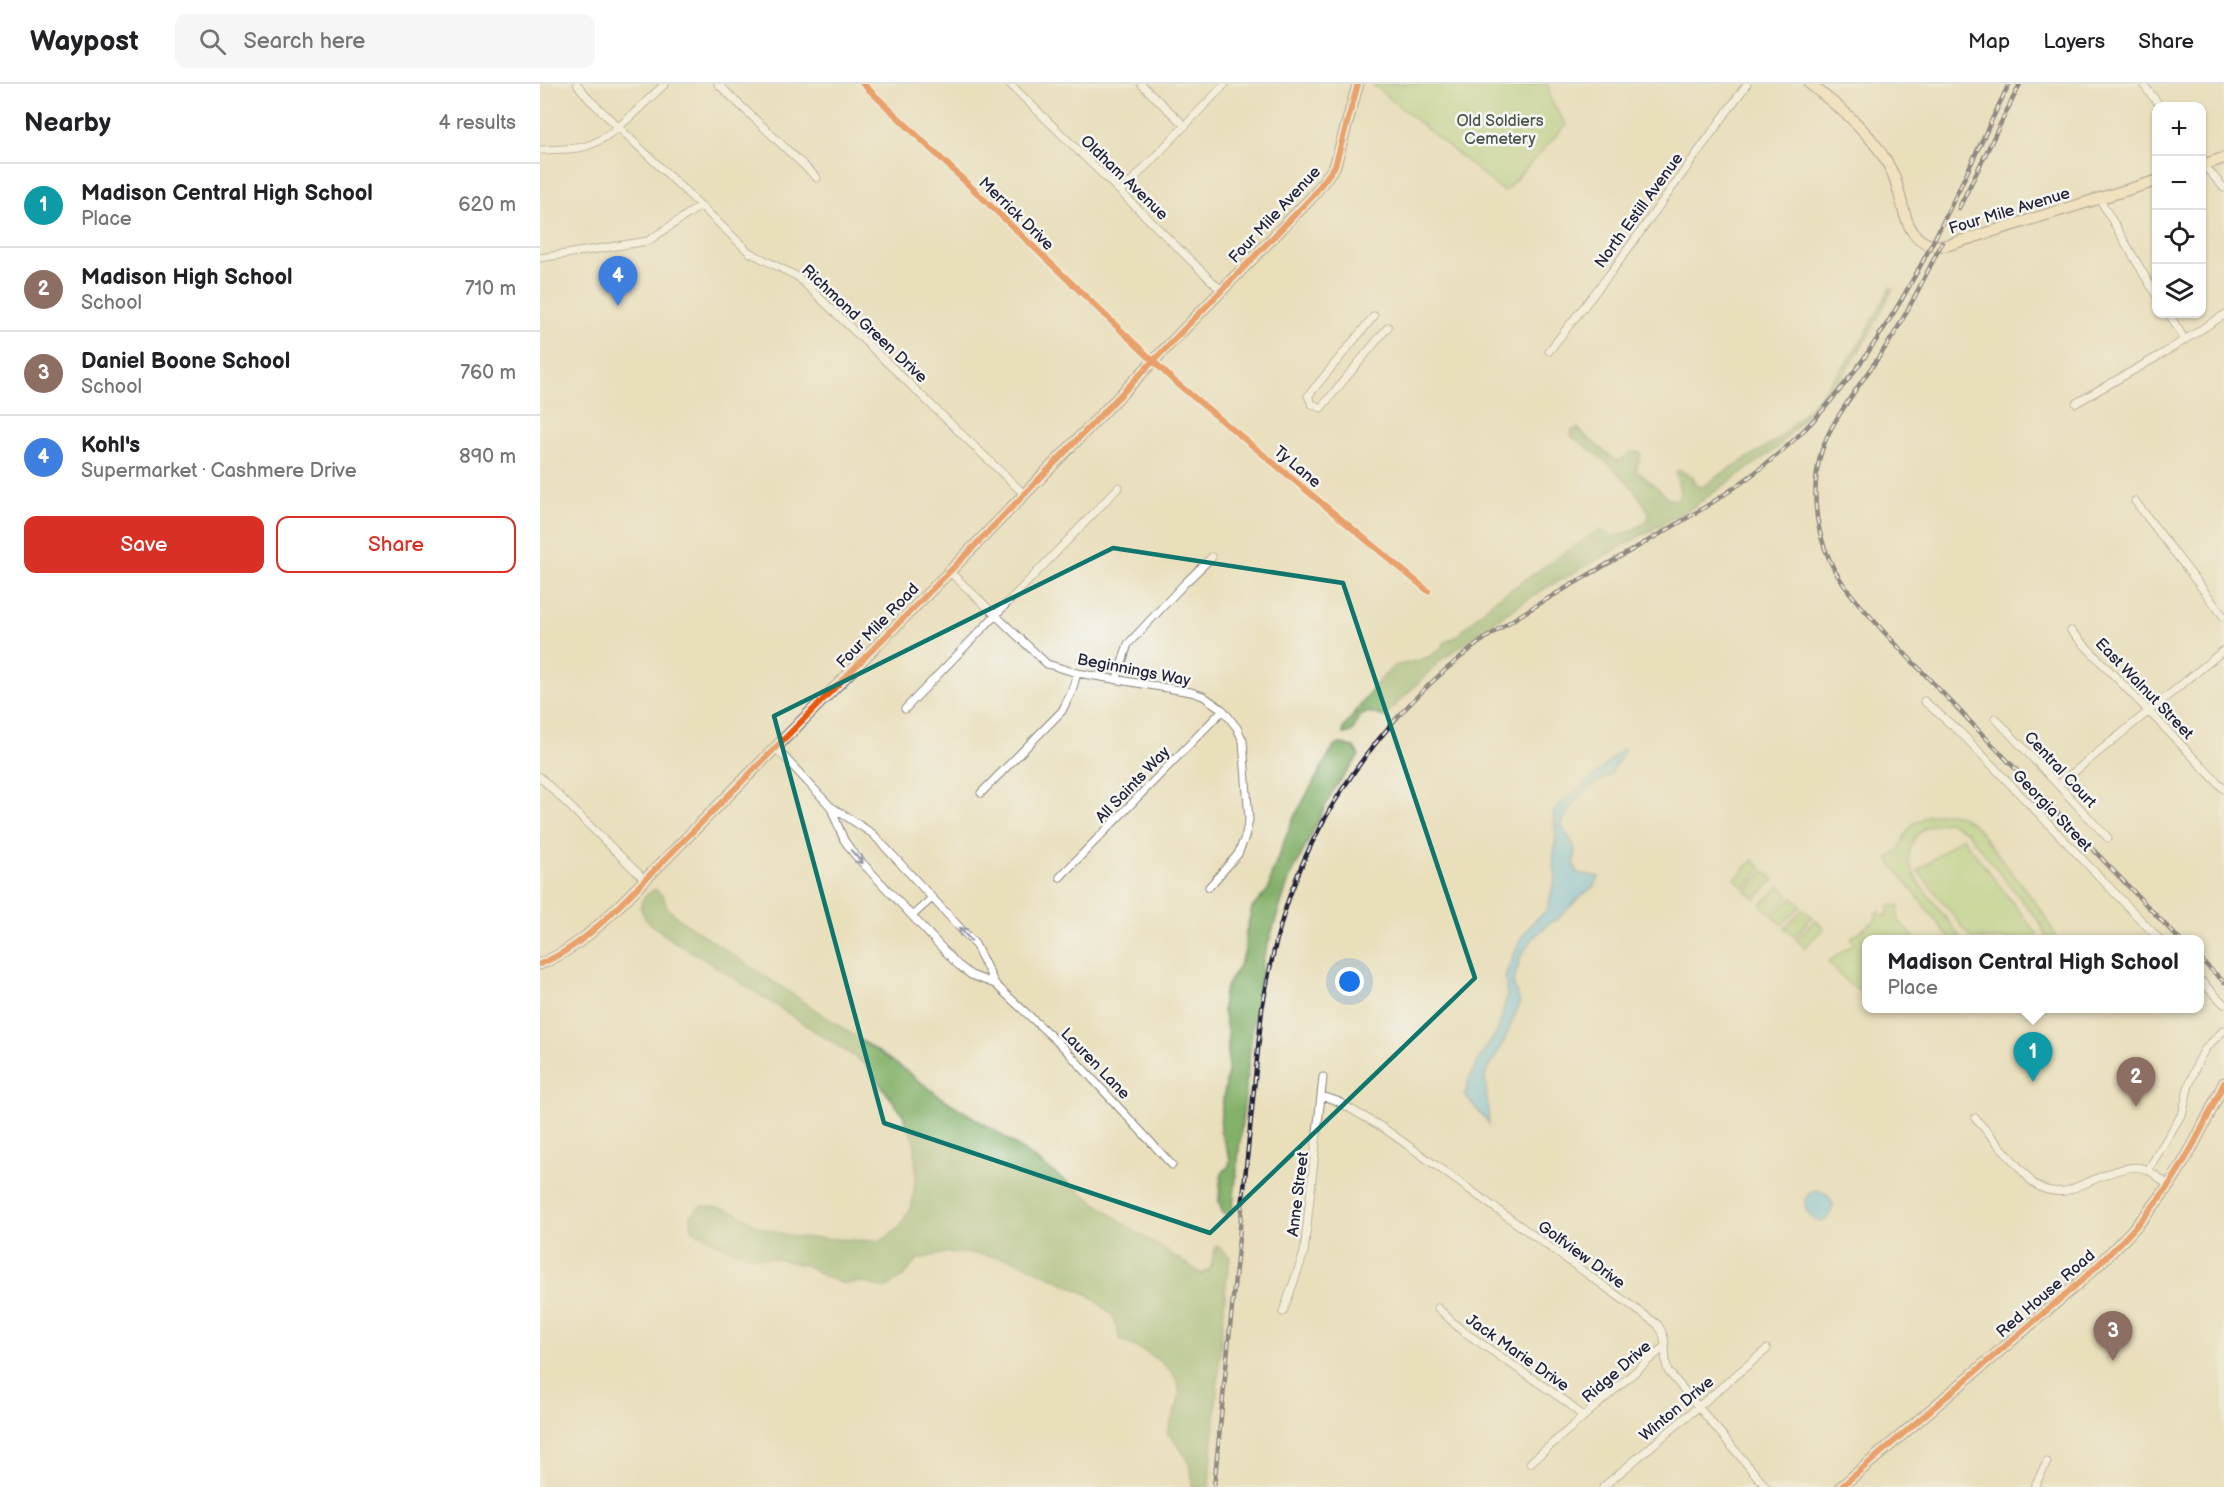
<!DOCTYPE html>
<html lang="en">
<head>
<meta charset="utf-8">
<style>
  :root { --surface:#fff; --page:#f6f6f6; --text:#202124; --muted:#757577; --line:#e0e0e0; --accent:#d93025 }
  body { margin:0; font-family:"Balsamiq Sans",sans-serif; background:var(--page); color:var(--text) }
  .controls { position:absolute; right:18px; top:18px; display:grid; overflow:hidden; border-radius:12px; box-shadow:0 2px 4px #0004 }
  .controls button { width:54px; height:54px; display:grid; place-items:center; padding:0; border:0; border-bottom:2px solid var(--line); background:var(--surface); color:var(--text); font:30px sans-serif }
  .you { position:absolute; left:810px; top:898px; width:21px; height:21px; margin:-15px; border:4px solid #fff; border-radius:50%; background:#1a73e8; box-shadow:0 0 0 9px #1a73e833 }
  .badge { display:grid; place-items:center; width:39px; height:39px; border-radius:50%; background:var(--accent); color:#fff; font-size:20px; font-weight:700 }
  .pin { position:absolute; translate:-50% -50px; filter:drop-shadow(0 2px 3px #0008) }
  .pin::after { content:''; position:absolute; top:32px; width:21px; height:18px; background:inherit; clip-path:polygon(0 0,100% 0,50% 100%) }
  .popup { position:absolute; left:1322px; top:851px; width:342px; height:78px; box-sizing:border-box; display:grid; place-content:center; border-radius:12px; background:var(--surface); filter:drop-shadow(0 2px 4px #0005); font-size:20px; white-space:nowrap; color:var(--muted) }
  .popup b { font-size:22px; color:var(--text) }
  .popup::after { content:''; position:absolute; left:50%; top:100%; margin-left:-12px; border:12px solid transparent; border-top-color:var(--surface) }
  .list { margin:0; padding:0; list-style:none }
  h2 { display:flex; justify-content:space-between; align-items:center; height:78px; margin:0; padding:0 24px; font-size:26px }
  h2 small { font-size:20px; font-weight:400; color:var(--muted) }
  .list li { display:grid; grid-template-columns:39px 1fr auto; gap:18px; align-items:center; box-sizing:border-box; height:84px; padding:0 24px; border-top:2px solid var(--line) }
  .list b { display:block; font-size:22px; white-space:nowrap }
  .list p { margin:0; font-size:20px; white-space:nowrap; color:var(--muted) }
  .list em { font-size:20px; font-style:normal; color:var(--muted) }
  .actions { display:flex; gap:12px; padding:18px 24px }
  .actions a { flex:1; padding:14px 0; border:2px solid var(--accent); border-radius:12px; text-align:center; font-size:21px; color:var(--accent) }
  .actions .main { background:var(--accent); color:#fff }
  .icon { flex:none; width:33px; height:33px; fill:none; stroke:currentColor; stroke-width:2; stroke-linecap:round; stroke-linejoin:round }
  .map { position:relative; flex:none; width:1684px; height:1403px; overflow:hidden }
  header { display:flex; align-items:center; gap:36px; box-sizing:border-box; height:84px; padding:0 30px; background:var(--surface); border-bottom:2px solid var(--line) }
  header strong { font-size:28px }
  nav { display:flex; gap:33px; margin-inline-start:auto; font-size:21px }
  .search { width:420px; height:54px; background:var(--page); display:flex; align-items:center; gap:15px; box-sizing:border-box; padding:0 21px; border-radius:12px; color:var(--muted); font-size:22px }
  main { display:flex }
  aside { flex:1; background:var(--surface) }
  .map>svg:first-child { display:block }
</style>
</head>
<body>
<header>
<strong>Waypost</strong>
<div class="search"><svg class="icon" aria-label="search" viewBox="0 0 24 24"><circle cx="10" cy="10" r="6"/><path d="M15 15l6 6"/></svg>Search here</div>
<nav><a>Map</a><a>Layers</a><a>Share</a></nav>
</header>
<main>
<aside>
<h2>Nearby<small>4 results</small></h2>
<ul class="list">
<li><span class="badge" style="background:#0f9aa8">1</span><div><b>Madison Central High School</b><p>Place</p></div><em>620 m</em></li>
<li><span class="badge" style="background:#8d6e63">2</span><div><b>Madison High School</b><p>School</p></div><em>710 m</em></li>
<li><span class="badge" style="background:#8d6e63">3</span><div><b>Daniel Boone School</b><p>School</p></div><em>760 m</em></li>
<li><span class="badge" style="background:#3f7fe0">4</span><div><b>Kohl's</b><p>Supermarket · Cashmere Drive</p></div><em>890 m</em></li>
</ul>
<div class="actions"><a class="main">Save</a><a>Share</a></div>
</aside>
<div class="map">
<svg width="1684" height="1403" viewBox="0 0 1684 1403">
  <rect width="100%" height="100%" fill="#f6f6f2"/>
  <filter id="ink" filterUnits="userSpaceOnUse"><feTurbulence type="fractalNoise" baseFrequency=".0167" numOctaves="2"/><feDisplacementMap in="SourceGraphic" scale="12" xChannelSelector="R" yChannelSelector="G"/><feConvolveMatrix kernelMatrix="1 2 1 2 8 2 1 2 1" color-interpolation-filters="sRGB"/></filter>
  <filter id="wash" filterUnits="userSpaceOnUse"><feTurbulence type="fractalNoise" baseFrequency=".008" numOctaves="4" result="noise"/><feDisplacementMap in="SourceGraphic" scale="24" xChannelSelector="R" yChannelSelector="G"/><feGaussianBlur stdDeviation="1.35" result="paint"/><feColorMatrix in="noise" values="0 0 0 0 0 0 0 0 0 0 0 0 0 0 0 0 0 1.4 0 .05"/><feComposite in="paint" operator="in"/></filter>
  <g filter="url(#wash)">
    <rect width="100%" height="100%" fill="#e9dfbb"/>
    <!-- green -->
    <path fill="#a5ce79" stroke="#64785a" stroke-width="1.5" d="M832 0H1008L1011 16 1026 41 964 108Z
      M1406 729 1416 730 1434 740 1505 831 1517 855H1507L1500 839 1426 747 1408 738 1395 740 1385 744 1375 753 1369 769V779L1378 798 1422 855H1410L1348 775 1360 765 1365 751 1372 741 1388 731Z
      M1422 753 1497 850 1489 855H1432L1378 787Z
      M1213 776 1222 785 1204 804 1195 795Z
      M1225 787 1234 796 1215 815 1206 806Z
      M1240 802 1249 811 1231 830 1221 821Z
      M1252 813 1261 822 1242 841 1233 832Z
      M1349 821 1359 822 1358 836 1374 853V855L1326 856V908L1310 901 1288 878 1314 859 1311 854 1336 835V828H1341L1343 833 1348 830Z
      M1263 825 1272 833 1254 853 1245 844Z
      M1275 836 1284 844 1265 864 1256 855Z"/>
    <!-- forest -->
    <path fill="#84b169" stroke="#536a52" stroke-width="1.5" d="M1350 204 1353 205 1329 251 1305 289 1236 365 1153 423 1002 506 951 540 899 578 844 633 828 628 820 632 812 648 803 650V645L837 599 854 582 880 576 890 572 900 565 905 558 917 552 952 518 1058 446C1062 447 1068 450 1072 451 1084 453 1105 441 1110 431 1094 397 1061 373 1031 352L1032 346 1038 344C1049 358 1064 365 1076 377L1082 376 1090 368H1098L1101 370 1096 386 1121 407 1127 414 1136 416 1140 411 1136 387 1140 386 1153 393 1158 403 1164 402 1176 393 1237 356 1267 326 1305 281 1323 254Z
      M801 660 814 663 819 672 794 705 748 798 723 875 711 956 692 1130H683L679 1118 680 1099 682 1089 689 1082 690 1074 680 1047 681 1028 688 987V950L683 927V912L689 897 698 884 705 867 706 848 712 824 729 805 731 792 752 737 794 662Z
      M115 805 123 812 127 823 138 834 361 983 402 1014 459 1049 596 1148 662 1190 670 1185 676 1161 690 1173 686 1200 669 1403H652C654 1380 642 1365 627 1349 631 1337 637 1325 639 1313 644 1282 601 1267 580 1255L573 1232 549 1211 473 1175 429 1169H406L378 1175 363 1193 344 1205 322 1198 305 1200 285 1193 268 1182 241 1176 211 1172 179 1160 152 1145 151 1131 161 1122 178 1123 197 1129 219 1143 255 1153 341 1157 359 1144 372 1120 376 1091 375 1061 362 1029 324 979 163 874 131 856 106 836 100 823 104 813Z"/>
    <!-- water -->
    <path fill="#6ec4eb" stroke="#487393" stroke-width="1.5" d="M1082 665 1085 666 1071 690 1049 704 1033 719 1021 741C1030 758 1038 759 1034 781L1038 789 1059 793 1055 801 1038 815 1018 835 1010 839 994 853 981 871 973 900 980 919 963 959 945 991 949 1040 925 1011 929 995 939 975 958 946 967 912 965 892 981 854 993 838 1007 826 1016 791 1013 781 1016 750 1013 729 1020 720 1052 694Z
      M1276 1106 1287 1110 1293 1120C1292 1127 1289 1135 1282 1138 1265 1135 1257 1112 1276 1106Z"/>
  </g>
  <g filter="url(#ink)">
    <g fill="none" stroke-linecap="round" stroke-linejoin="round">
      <!-- street casing -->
      <g stroke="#86807b" stroke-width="9">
        <path id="street" d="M37 0 49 15 209 168 258 193 484 410
          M178 0 277 94
          M323 0 633 296 888 507
          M470 0 681 206
          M601 0 645 42
          M1603 0 1620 22
          M0 66C14 65 29 66 43 63 72 56 102 20 125 0
          M1663 80 1684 104
          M582 107 685 0
          M1559 114 1616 211
          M0 174 108 157 160 122
          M1629 230 1645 256
          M834 232 768 312 772 320 781 324 848 243
          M1009 267 1072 187 1207 0
          M1536 319 1624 269 1684 231
          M1595 417 1684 533
          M409 487 507 580 537 589 651 608 663 612 683 626 697 644 703 657 709 736 705 753 698 770 669 803
          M1531 547 1684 705
          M577 594 588 560 644 500 672 473
          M1384 617 1421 649 1620 856
          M365 625 579 403
          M1455 634 1568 754
          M236 664 290 722 333 750 435 860 455 900 524 964 632 1081
          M0 693 105 796
          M1518 701 1684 566
          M441 709 522 627 532 607 537 589
          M290 722 304 756 314 770 417 880 431 891 455 900
          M520 793 683 626
          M373 831 392 814
          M1660 896 1684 920
          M782 1012 797 1017 845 1045 1117 1240C1130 1256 1122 1269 1128 1287L1226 1403
          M1435 1034 1493 1099C1503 1106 1512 1109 1525 1107 1545 1102 1586 1076 1605 1085 1614 1088 1621 1096 1628 1101
          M1608 1086 1643 1028 1648 1004 1657 980 1665 965 1684 946
          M898 1224 920 1245 1028 1319 1043 1333
          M743 1228 764 1169 783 993
          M990 1379 1125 1262
          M1063 1403 1227 1265
          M1494 1403 1507 1378"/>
      </g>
      <!-- secondary casing -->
      <g stroke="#86807b" stroke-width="13">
        <path id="secondary" d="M1270 0C1303 26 1336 52 1353 90 1362 110 1362 139 1378 154 1387 162 1398 163 1408 161L1616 97
          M1662 81 1684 74
          M0 880C35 866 60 841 86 815L415 482 772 113 795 82 818 0
          M1301 1403 1541 1197C1573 1167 1604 1137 1629 1101 1651 1069 1667 1034 1684 999"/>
      </g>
      <!-- street -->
      <use href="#street" stroke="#fff" stroke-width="7"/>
      <!-- secondary -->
      <use href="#secondary" stroke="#fbe6c3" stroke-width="10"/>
      <!-- rail casing -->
      <g stroke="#22223b" stroke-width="4.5">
        <path id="rail" d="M1419 124 1480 0
          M1402 159C1386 190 1371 222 1353 252 1333 283 1310 311 1292 343 1269 384 1271 438 1291 479 1303 505 1326 527 1344 548L1640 856
          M1660 875 1684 898
          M674 1403 722 925C729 886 737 848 750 811 785 713 853 624 936 561 974 533 1016 510 1057 486 1126 446 1199 409 1257 353 1357 256 1409 123 1469 0"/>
      </g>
      <!-- rail -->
      <use href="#rail" stroke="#f6f6f2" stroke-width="2" stroke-dasharray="7" stroke-linecap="butt"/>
      <!-- cycleway casing -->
      <g stroke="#f6f6f2" stroke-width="10">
        <path id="cycleway" d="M323 0 633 296 888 507
          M0 880C35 866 60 841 86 815L415 482 772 113 795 82 818 0
          M1301 1403 1541 1197C1573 1167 1604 1137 1629 1101 1651 1069 1667 1034 1684 999"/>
      </g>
      <!-- cycleway -->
      <use href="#cycleway" stroke="#e8590c" stroke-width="6"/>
    </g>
    <!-- one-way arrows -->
    <defs><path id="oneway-shaft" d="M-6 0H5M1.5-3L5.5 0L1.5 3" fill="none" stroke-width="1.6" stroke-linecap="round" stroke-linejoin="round" transform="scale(1.5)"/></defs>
    <g stroke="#9c9ca7">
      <use href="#oneway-shaft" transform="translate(317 773) rotate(48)"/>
      <use href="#oneway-shaft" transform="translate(425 850) rotate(-133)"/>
    </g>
  </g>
  <!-- marked area -->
  <path d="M0 0H1684V1403H0ZM573 464 803 499 935 894 670 1149 344 1039 234 632Z" fill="#e9dfbb" fill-opacity=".55" fill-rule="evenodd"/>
  <path fill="none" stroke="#0f766e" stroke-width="4.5" stroke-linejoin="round" d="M573 464 803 499 935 894 670 1149 344 1039 234 632Z"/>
  <g text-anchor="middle" stroke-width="5" stroke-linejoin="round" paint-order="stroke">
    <!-- park labels -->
    <g font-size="16" fill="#49564e" stroke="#f6f6f2">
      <text x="960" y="42">Old Soldiers<tspan x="960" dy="18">Cemetery</tspan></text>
    </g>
    <!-- street labels -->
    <g font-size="16" fill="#22223b" stroke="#f6f6f2">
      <text transform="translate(585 93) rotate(44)" y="6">Oldham Avenue</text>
      <text transform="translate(1098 126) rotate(-54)" y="6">North Estill Avenue</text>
      <text transform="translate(1469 126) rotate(-17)" y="6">Four Mile Avenue</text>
      <text transform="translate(477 129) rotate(44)" y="6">Merrick Drive</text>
      <text transform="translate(734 130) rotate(-47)" y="6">Four Mile Avenue</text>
      <text transform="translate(325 239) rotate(43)" y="6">Richmond Green Drive</text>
      <text transform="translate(758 382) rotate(40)" y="6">Ty Lane</text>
      <text transform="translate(337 541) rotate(-46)" y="6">Four Mile Road</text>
      <text transform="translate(594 585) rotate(11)" y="6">Beginnings Way</text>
      <text transform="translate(1605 604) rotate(46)" y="6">East Walnut Street</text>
      <text transform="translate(1521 685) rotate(47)" y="6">Central Court</text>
      <text transform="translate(592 700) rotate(-46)" y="6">All Saints Way</text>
      <text transform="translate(1513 726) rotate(46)" y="6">Georgia Street</text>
      <text transform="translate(556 979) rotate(46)" y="6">Lauren Lane</text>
      <text transform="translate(757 1110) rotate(-83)" y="6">Anne Street</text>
      <text transform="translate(1042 1170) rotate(36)" y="6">Golfview Drive</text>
      <text transform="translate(1505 1209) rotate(-41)" y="6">Red House Road</text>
      <text transform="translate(978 1268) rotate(35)" y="6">Jack Marie Drive</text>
      <text transform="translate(1076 1287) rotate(-41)" y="6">Ridge Drive</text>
      <text transform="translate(1136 1324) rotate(-40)" y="6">Winton Drive</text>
    </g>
  </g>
</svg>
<div class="controls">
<button>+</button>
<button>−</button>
<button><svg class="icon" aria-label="locate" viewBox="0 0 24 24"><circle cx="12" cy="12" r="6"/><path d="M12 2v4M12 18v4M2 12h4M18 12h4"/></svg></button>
<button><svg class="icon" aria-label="layers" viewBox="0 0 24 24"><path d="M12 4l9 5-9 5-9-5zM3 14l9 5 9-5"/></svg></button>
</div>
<div class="you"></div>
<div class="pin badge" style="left:1493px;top:998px;background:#0f9aa8">1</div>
<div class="popup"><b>Madison Central High School</b>Place</div>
<div class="pin badge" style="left:1596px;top:1023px;background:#8d6e63">2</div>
<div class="pin badge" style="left:1573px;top:1277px;background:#8d6e63">3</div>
<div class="pin badge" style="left:78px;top:222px;background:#3f7fe0">4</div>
</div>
</main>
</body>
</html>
